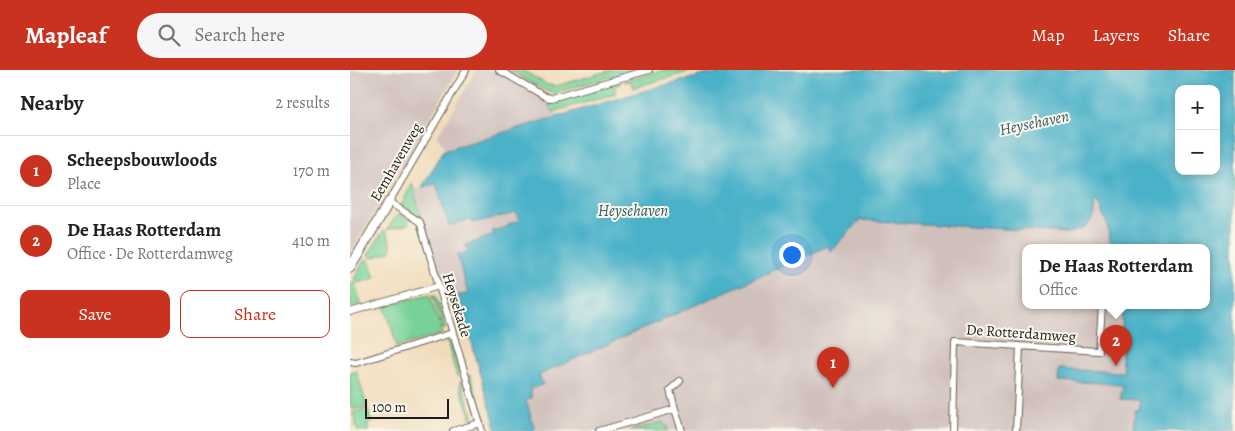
<!DOCTYPE html>
<html lang="en">
<head>
<meta charset="utf-8">
<style>
  :root { --surface:#fff; --page:#f6f6f6; --text:#222; --muted:#767676; --line:#e0e0e0; --accent:#c8321e }
  body { margin:0; font-family:Alegreya,serif; background:var(--page); color:var(--text) }
  .controls { position:absolute; right:15px; top:15px; display:grid; overflow:hidden; border-radius:10px; box-shadow:0 2px 8px #0003 }
  .controls button { width:45px; height:45px; display:grid; place-items:center; padding:0; border:0; border-bottom:1px solid var(--line); background:var(--surface); color:var(--text); font:25px sans-serif }
  .scale { position:absolute; left:15px; bottom:12px; width:84px; box-sizing:border-box; padding-left:5px; border:2px solid #1c1c1c; border-top:0; font-size:14px; line-height:18px; white-space:nowrap; color:#1c1c1c; -webkit-text-stroke:4px #fbf7ec; paint-order:stroke }
  .you { position:absolute; left:441px; top:184px; width:18px; height:18px; margin:-12px; border:4px solid #fff; border-radius:50%; background:#1a73e8; box-shadow:0 0 0 8px #1a73e833 }
  .badge { display:grid; place-items:center; width:32px; height:32px; border-radius:50%; background:var(--accent); color:#fff; font-size:16px; font-weight:700 }
  .pin { position:absolute; translate:-50% -41px; filter:drop-shadow(0 1px 2px #0008) }
  .pin::after { content:''; position:absolute; top:26px; width:18px; height:15px; background:inherit; clip-path:polygon(0 0,100% 0,50% 100%) }
  .popup { position:absolute; left:672px; top:174px; width:188px; height:65px; box-sizing:border-box; display:grid; place-content:center; border-radius:10px; background:var(--surface); filter:drop-shadow(0 1px 4px #0005); font-size:16px; white-space:nowrap; color:var(--muted) }
  .popup b { font-size:19px; color:var(--text) }
  .popup::after { content:''; position:absolute; left:50%; top:100%; margin-left:-10px; border:10px solid transparent; border-top-color:var(--surface) }
  .list { margin:0; padding:0; list-style:none }
  h2 { display:flex; justify-content:space-between; align-items:center; height:65px; margin:0; padding:0 20px; font-size:21px }
  h2 small { font-size:16px; font-weight:400; color:var(--muted) }
  .list li { display:grid; grid-template-columns:32px 1fr auto; gap:15px; align-items:center; box-sizing:border-box; height:70px; padding:0 20px; border-top:1px solid var(--line) }
  .list b { display:block; font-size:19px; white-space:nowrap }
  .list p { margin:0; font-size:16px; white-space:nowrap; color:var(--muted) }
  .list em { font-size:16px; font-style:normal; color:var(--muted) }
  .actions { display:flex; gap:10px; padding:15px 20px }
  .actions a { flex:1; padding:11px 0; border:1px solid var(--accent); border-radius:10px; text-align:center; font-size:18px; color:var(--accent) }
  .actions .main { background:var(--accent); color:#fff }
  .icon { flex:none; width:28px; height:28px; fill:none; stroke:currentColor; stroke-width:2; stroke-linecap:round; stroke-linejoin:round }
  .map { position:relative; flex:none; width:885px; height:361px; overflow:hidden }
  header { display:flex; align-items:center; gap:30px; box-sizing:border-box; height:70px; padding:0 25px; background:var(--accent); color:#fff }
  header strong { font-size:24px }
  nav { display:flex; gap:28px; margin-inline-start:auto; font-size:18px }
  .search { width:350px; height:45px; background:var(--page); display:flex; align-items:center; gap:12px; box-sizing:border-box; padding:0 18px; border-radius:28px; color:var(--muted); font-size:19px }
  main { display:flex }
  aside { flex:1; background:var(--surface) }
  .map>svg:first-child { display:block }
</style>
</head>
<body>
<header>
<strong>Mapleaf</strong>
<div class="search"><svg class="icon" aria-label="search" viewBox="0 0 24 24"><circle cx="10" cy="10" r="6"/><path d="M15 15l6 6"/></svg>Search here</div>
<nav><a>Map</a><a>Layers</a><a>Share</a></nav>
</header>
<main>
<aside>
<h2>Nearby<small>2 results</small></h2>
<ul class="list">
<li><span class="badge">1</span><div><b>Scheepsbouwloods</b><p>Place</p></div><em>170 m</em></li>
<li><span class="badge">2</span><div><b>De Haas Rotterdam</b><p>Office · De Rotterdamweg</p></div><em>410 m</em></li>
</ul>
<div class="actions"><a class="main">Save</a><a>Share</a></div>
</aside>
<div class="map">
<svg width="885" height="361" viewBox="0 0 885 361">
  <rect width="100%" height="100%" fill="#fbf7ec"/>
  <filter id="ink" filterUnits="userSpaceOnUse"><feTurbulence type="fractalNoise" baseFrequency=".02" numOctaves="2"/><feDisplacementMap in="SourceGraphic" scale="10" xChannelSelector="R" yChannelSelector="G"/><feConvolveMatrix kernelMatrix="1 2 1 2 8 2 1 2 1" color-interpolation-filters="sRGB"/></filter>
  <filter id="wash" filterUnits="userSpaceOnUse"><feTurbulence type="fractalNoise" baseFrequency=".0096" numOctaves="4" result="noise"/><feDisplacementMap in="SourceGraphic" scale="20" xChannelSelector="R" yChannelSelector="G"/><feGaussianBlur stdDeviation="1.12" result="paint"/><feColorMatrix in="noise" values="0 0 0 0 0 0 0 0 0 0 0 0 0 0 0 0 0 1.4 0 .05"/><feComposite in="paint" operator="in"/></filter>
  <g filter="url(#wash)">
    <rect width="100%" height="100%" fill="#f0dbb9"/>
    <!-- industrial -->
    <path fill="#d0c0bc" d="M0 0H108L0 184Z
      M127 0H143L205 37 208 50 101 84 87 67Z
      M89 111 167 131 176 168 120 224 99 231 83 187 63 120Z
      M743 131H747L755 146 760 165 761 177H676V235H775H773L771 278 772 279V295L775 300 773 302 709 299 708 311 772 314 774 316 772 321 790 330 789 340H785L783 361H318L313 352 281 361H185L176 330 181 315 183 316 189 305 479 175 482 182 510 150 717 163 730 161 744 138Z"/>
    <!-- green -->
    <path fill="#77d198" stroke="#4a765a" d="M159 0H172L198 15 206 16 261 0H284L205 23 198 22Z
      M311 0H345L283 18 281 11 275 12 274 11Z
      M270 12V14L265 16V24L203 42 198 35 210 29Z
      M62 113 71 147 70 148 51 136Z
      M48 143 57 148 59 154 37 160Z
      M34 160 37 162 42 179 39 180 40 182 22 188 18 185Z
      M15 189 19 190 25 208 8 213 4 209Z
      M2 212 5 213 11 234 0 237V215Z
      M80 224 92 264 47 277 35 236Z
      M83 225H86L96 258 94 260H93Z
      M97 271 101 272 110 304 107 307Z
      M6 300 17 336 2 340 0 334V302Z
      M121 305 133 345 131 346 118 306Z
      M111 311 123 346 121 350 109 313Z
      M17 338 22 352 17 354 19 361H8L3 343Z
      M313 352 315 356H317L318 361H281Z"/>
    <!-- water -->
    <path fill="#49b1c8" stroke="#326672" fill-rule="evenodd" d="M381 0H587L596 3 610 0H885V361H783L785 340H789L790 330 770 329 773 316 772 314 708 311 709 299 773 302 774 300 772 295V279L771 278 773 235H856V177H761L757 153 747 131 744 132C746 153 736 160 717 163L510 150 481 182 478 176 189 305 193 314 185 318 181 316V329L176 330 185 361H147L108 225 118 224 107 185 118 181 116 175 144 165 142 161 158 157V155L169 151 166 143 123 153 121 149 99 156 86 114 72 117 94 80 307 17 358 4 363 5ZM829 19H866V101H829Z"/>
  </g>
  <g filter="url(#ink)">
    <g fill="none" stroke-linecap="round" stroke-linejoin="round">
      <!-- street casing -->
      <g stroke="#665f53" stroke-width="8">
        <path id="street" d="M116 0 39 132 70 152 132 361
          M149 0 196 27 201 28 299 0
          M0 242 89 216
          M0 292 6 293 102 263
          M325 339 320 320 330 311
          M103 361 130 353
          M249 361 325 339 332 361
          M603 361 605 272 749 281 752 235
          M666 361 670 277"/>
      </g>
      <!-- secondary casing -->
      <g stroke="#665f53" stroke-width="11">
        <path id="secondary" d="M0 198 39 132"/>
      </g>
      <!-- street -->
      <use href="#street" stroke="#fff" stroke-width="6"/>
      <!-- secondary -->
      <use href="#secondary" stroke="#fff" stroke-width="9"/>
    </g>
  </g>
  <g text-anchor="middle" stroke-width="4" stroke-linejoin="round" paint-order="stroke">
    <!-- street labels -->
    <g font-size="15" fill="#1c1c1c" stroke="#fbf7ec">
      <text transform="translate(46 92) rotate(-60)" y="5">Eemhavenweg</text>
      <text transform="translate(107 235) rotate(73)" y="5">Heysekade</text>
      <text transform="translate(671 263) rotate(4)" y="5">De Rotterdamweg</text>
    </g>
    <!-- water labels -->
    <g font-size="16" font-style="italic" fill="#305f69" stroke="#fbf7ec">
      <text transform="translate(684 52) rotate(-12)" y="6">Heysehaven</text>
      <text x="283" y="146">Heysehaven</text>
    </g>
  </g>
</svg>
<div class="controls">
<button>+</button>
<button>−</button>
</div>
<div class="scale">100 m</div>
<div class="you"></div>
<div class="pin badge" style="left:483px;top:318px">1</div>
<div class="pin badge" style="left:766px;top:296px">2</div>
<div class="popup"><b>De Haas Rotterdam</b>Office</div>
</div>
</main>
</body>
</html>
